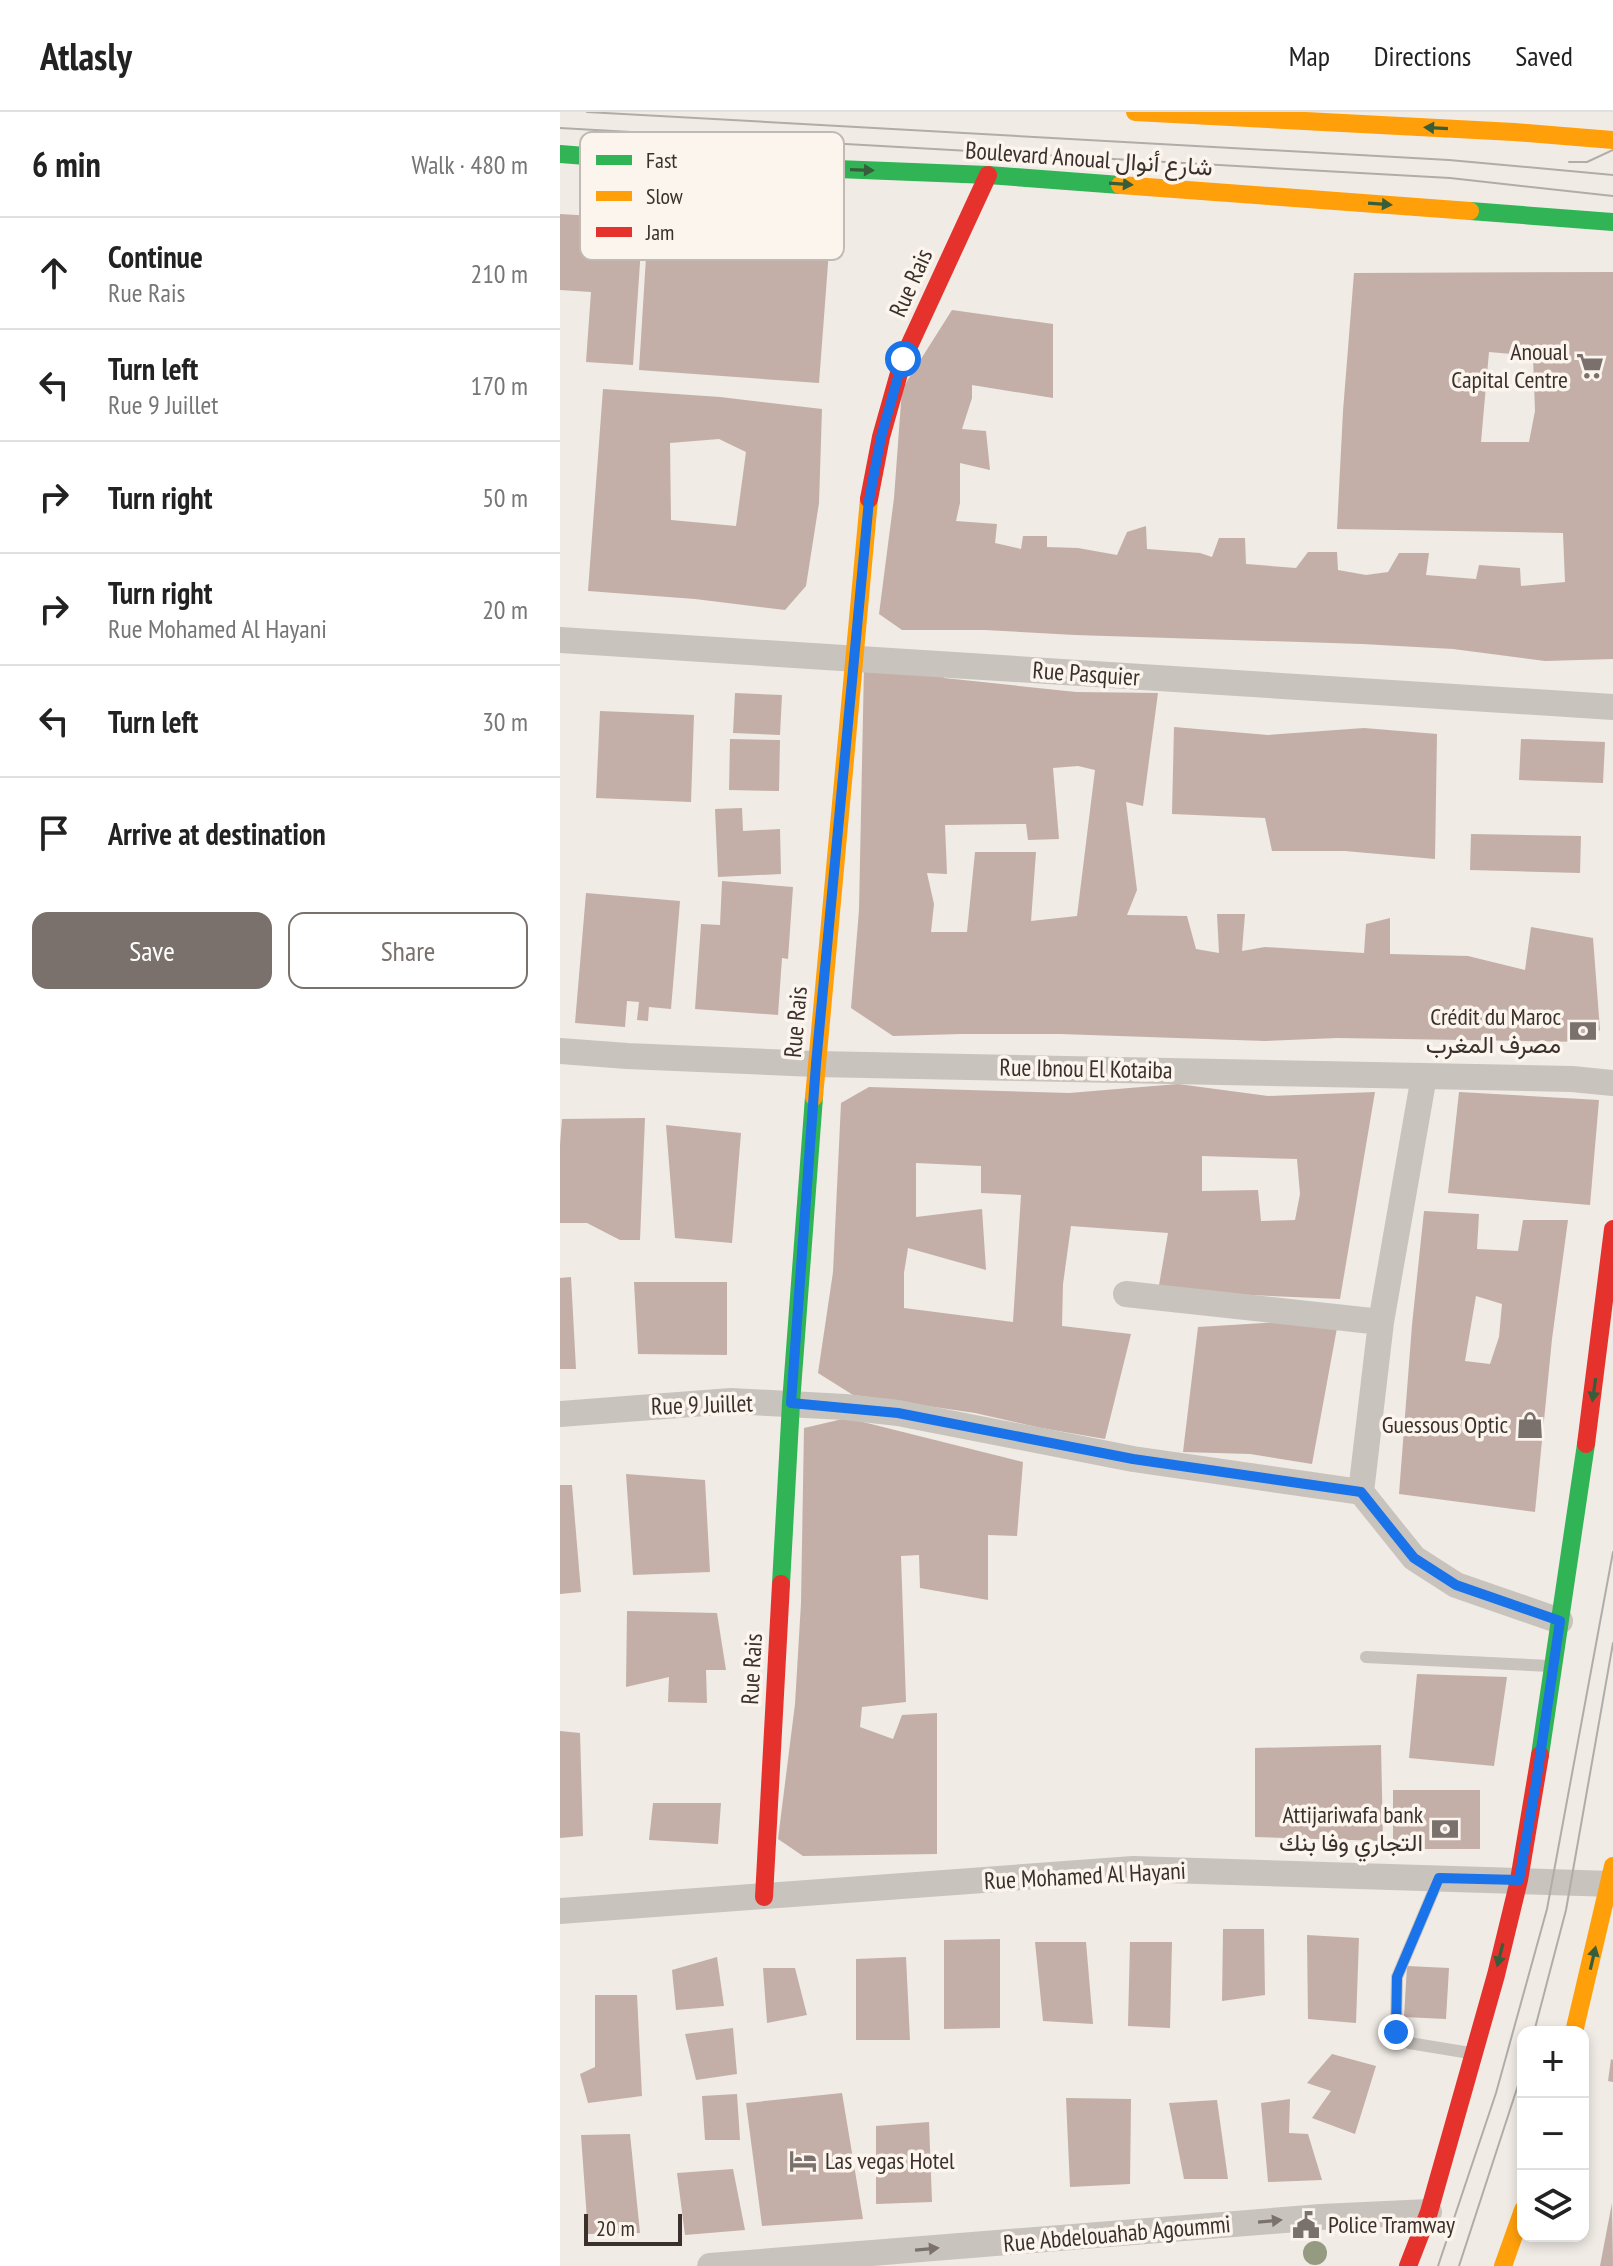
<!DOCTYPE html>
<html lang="en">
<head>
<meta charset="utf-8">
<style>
  :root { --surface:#fff; --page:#f6f6f6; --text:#222; --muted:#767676; --line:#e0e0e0; --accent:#7a716c }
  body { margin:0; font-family:"PT Sans Narrow",Vazirmatn,sans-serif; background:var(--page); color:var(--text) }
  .controls { position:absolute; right:24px; bottom:24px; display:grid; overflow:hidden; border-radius:16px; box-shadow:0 4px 12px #0003 }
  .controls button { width:72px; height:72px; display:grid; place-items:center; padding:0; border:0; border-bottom:2px solid var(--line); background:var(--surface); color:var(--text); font:40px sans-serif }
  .scale { position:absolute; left:24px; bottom:20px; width:98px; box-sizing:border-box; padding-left:8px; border:4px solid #3b302b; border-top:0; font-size:22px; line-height:28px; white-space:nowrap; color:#3b302b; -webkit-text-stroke:6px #fbf5ee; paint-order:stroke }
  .stop { position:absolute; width:24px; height:24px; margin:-18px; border:6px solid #1a73e8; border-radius:50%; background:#fff }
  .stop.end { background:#1a73e8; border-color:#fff; box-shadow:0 2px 8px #0008 }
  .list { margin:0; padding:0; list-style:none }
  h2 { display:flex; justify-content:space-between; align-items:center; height:104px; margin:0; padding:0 32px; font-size:34px }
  h2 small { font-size:26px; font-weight:400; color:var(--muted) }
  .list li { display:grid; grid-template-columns:52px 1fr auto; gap:24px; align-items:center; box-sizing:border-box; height:112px; padding:0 32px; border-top:2px solid var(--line) }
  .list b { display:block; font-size:30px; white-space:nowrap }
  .list p { margin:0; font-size:26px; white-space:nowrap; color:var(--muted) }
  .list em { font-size:26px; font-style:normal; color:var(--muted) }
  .actions { display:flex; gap:16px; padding:24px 32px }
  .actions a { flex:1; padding:18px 0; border:2px solid var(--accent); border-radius:16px; text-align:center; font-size:28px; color:var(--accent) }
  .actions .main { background:var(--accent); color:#fff }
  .icon { flex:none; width:44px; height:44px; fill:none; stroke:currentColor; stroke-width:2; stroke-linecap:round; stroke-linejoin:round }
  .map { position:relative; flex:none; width:1053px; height:2154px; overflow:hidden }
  header { display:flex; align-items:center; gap:48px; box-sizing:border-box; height:112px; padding:0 40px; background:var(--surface); border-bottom:2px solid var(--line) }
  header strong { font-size:38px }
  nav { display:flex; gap:44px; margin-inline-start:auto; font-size:28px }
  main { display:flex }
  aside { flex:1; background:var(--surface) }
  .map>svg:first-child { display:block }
</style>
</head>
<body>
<header>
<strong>Atlasly</strong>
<nav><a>Map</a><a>Directions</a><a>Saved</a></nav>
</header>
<main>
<aside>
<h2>6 min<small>Walk · 480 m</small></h2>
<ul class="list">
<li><svg class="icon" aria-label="ahead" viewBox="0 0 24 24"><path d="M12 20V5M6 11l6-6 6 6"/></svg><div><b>Continue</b><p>Rue Rais</p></div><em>210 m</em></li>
<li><svg class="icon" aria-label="left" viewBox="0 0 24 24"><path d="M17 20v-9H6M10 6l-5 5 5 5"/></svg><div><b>Turn left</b><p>Rue 9 Juillet</p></div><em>170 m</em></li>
<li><svg class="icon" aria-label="right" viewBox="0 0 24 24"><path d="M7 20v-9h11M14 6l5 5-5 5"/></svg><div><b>Turn right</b></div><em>50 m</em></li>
<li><svg class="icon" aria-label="right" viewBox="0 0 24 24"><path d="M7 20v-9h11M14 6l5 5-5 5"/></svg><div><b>Turn right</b><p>Rue Mohamed Al Hayani</p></div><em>20 m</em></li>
<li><svg class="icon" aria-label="left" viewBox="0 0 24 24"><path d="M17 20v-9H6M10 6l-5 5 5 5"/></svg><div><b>Turn left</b></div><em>30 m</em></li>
<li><svg class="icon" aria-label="arrive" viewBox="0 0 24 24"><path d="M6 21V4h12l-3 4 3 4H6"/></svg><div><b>Arrive at destination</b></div></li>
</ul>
<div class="actions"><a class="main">Save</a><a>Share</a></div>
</aside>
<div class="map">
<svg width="1053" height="2154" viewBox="0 0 1053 2154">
  <rect width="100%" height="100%" fill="#f0ebe5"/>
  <!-- building -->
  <path fill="#c3afa7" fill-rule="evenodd" d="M0 102 83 107 73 253 26 250 31 180 0 178Z
    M88 113 270 125 259 271 79 258Z
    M1053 160V547L985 549 893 537 802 532 515 523 425 518H342L319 502 334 386 342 277 392 198 493 212V286L412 273V286L402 317 426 319 430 358 400 351V391L396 409 437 412 435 431 461 437 463 424H487V435L518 436 557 443 567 420 586 414 587 437 640 441 652 445 659 426H685L686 452 736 456 748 440H777L778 458 806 463 828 460 839 441H869L866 463 916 467 919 453 960 456 961 474 1005 470 1003 421 777 417 783 299 794 161ZM929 240 973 244 975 299 969 330H921Z
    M43 277 160 285 262 297 259 391 246 474 225 498 135 487 28 479ZM159 327 186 340 176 414 111 408 110 331Z
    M304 554 382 558 384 566 516 580 598 581 583 694 566 690 577 778 567 803 627 804 636 837 659 841 657 802H685L682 839 705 835 804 841 806 812 830 806V842L908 844 965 858 971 815 1033 826 1040 918 1026 930 777 926 705 929 500 922H401L333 924 291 896 299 798ZM518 654 535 658 517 804 471 809 476 740H415L407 820H371L374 792 367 761 387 762 385 713 466 712 468 728 499 727 493 656Z
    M175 581 222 583 220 623 173 621Z
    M40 599 134 603 131 690 36 686Z
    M614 615 708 623 804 616 877 622 875 747 785 739H712L705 706 612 702Z
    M170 627 220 628 219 679 169 678Z
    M961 627 1045 630 1043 671 959 668Z
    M182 696 183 719 220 717 221 762 158 765 155 697Z
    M911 722 1021 724 1020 761 910 758Z
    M162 769 233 775 228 847 222 846 218 903 135 897 141 812 160 813Z
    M26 781 120 789 111 897 89 895 88 909 77 908 79 890 67 889 65 915 15 911Z
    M618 972 708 984 815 980 780 1187 598 1179 608 1121 511 1114 503 1172 502 1214 571 1222 545 1327 481 1316 415 1301 293 1283 258 1261 273 1160 281 991 309 975 509 981ZM642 1044 737 1047 740 1082 735 1108 701 1109 698 1078 642 1079ZM356 1051 421 1054V1081L461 1083 453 1210 344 1196V1161L348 1136 426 1158 422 1097 356 1105Z
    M899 980 1039 988 1030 1093 888 1081Z
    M85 1006 80 1128H60L27 1111H0V1033L2 1007Z
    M106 1013 181 1021 172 1131 115 1126Z
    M864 1099 919 1102 917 1137 958 1139 963 1108H1008L992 1227 975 1400 839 1382 852 1213ZM916 1184 942 1192 939 1225 930 1252 905 1249Z
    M11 1165 16 1257H0V1166Z
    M74 1170H167V1243L78 1242Z
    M718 1210 777 1216 752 1352 690 1342 623 1340 638 1215Z
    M287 1306 463 1350 457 1424 428 1423V1488L360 1476 359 1443 341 1444 346 1590 302 1595 300 1615 333 1627 342 1603 377 1601V1742L243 1744 218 1727 235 1592 241 1491 244 1316Z
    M66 1362 145 1368 150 1460 73 1463Z
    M0 1373H12L21 1480 0 1482Z
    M67 1499 157 1501 166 1558H146L147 1591 108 1590 109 1565 66 1575Z
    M857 1562 947 1565 934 1654 849 1646Z
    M0 1619 20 1621 23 1724 0 1726Z
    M821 1633 823 1729 695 1725V1636Z
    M833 1678H920V1737H833Z
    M93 1691H161L158 1732 89 1728Z
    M663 1817H704L705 1883 662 1889Z
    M747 1823 799 1826 796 1911 748 1907Z
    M440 1827V1916L384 1917V1828Z
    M475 1830H526L533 1912 483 1909Z
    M570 1830H612L610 1916 568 1914Z
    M157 1845 164 1894 116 1898 112 1858Z
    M346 1845 350 1928H296V1847Z
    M847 1854 889 1856 886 1907 844 1905Z
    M203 1856H235L247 1903 207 1911Z
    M35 1883H77L82 1984 28 1991 20 1962 35 1955Z
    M173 1916 177 1962 136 1968 125 1922Z
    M772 1942 816 1954 795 2022 752 2006 771 1979 747 1971Z
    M1051 1947 1053 1948V1970L1048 1969Z
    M282 1981 303 2107 202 2114 186 1991Z
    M177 1982 180 2028H145L142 1984Z
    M506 1986 571 1987 570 2072 510 2075Z
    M730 1987 729 2021 748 2022 762 2068 708 2070 701 1991Z
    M657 1988 668 2067H624L609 1991Z
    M369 2010 372 2090 316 2092V2014Z
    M70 2022 80 2121 28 2122 21 2023Z
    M173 2057 185 2118 125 2123 117 2061Z
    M1052 2091 1053 2154H1040Z"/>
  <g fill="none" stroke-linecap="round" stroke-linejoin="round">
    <!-- lane -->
    <path stroke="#c9c3be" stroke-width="12" d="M806 1545 990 1554
      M879 1766 837 1865 836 1920 849 1931 910 1941"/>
    <!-- street -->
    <path stroke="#c9c3be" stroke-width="26" d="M0 528 1053 595
      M0 939 67 944 256 952 1012 967 1053 971
      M566 1182 821 1210 864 964
      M0 1302 171 1289 285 1295 338 1301 573 1347 801 1380 854 1446 896 1473 1000 1509
      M801 1380 821 1210
      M0 1799 573 1757 1053 1772
      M150 2154 761 2105 869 2100"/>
    <!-- fast -->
    <path stroke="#30b455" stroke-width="18" d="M0 42 101 50 428 63 560 73
      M910 99 1053 110
      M221 1472 231 1291 254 985
      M980 1643 1026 1332"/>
    <!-- slow -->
    <path stroke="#ff9f0a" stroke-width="18" d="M575 0 954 20 1053 28
      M560 73 910 99
      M254 985 309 387
      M1014 1920 1053 1754
      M943 2154 963 2098"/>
    <!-- jam -->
    <path stroke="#e5322d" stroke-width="18" d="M309 387 321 325 343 247 428 63
      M1026 1332 1053 1117
      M204 1785 221 1472
      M848 2154 869 2100 936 1863 959 1768 980 1643"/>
    <!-- tram -->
    <path stroke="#b1aca8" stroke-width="2" d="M27 0 889 48 1053 63
      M0 16 890 66 1053 84
      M1009 50H1027L1053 38
      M974 1920 1006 1798 1053 1531
      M878 2154 936 1981 987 1797 1053 1440
      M899 2154 963 1958"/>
  </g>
  <!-- trees -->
  <circle fill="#959b80" cx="755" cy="2141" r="12"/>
  <!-- one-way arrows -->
  <defs><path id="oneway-solid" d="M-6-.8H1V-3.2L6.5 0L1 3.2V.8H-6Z" transform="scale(2)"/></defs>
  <g fill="#375e3a">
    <use href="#oneway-solid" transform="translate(876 16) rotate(-177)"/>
    <use href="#oneway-solid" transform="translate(302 58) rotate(2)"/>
    <use href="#oneway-solid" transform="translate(561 72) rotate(4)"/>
    <use href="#oneway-solid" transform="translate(820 92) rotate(4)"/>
    <use href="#oneway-solid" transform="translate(1034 1278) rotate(98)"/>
    <use href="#oneway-solid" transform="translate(940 1843) rotate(104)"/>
    <use href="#oneway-solid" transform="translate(1033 1846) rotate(-77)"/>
  </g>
  <g fill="#7b726d">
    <use href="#oneway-solid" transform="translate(710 2109) rotate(-5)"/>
    <use href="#oneway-solid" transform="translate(367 2137) rotate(-5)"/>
  </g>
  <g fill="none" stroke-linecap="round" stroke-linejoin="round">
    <!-- route -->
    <path stroke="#1a73e8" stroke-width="10" d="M343 247 321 325 309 388 256 952 231 1291 338 1301 573 1347 801 1380 854 1446 896 1473 1000 1509 976 1671 959 1768 879 1766 837 1865 836 1920"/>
  </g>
  <!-- icons -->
  <defs>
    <g id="supermarket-bare" transform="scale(2.16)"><path d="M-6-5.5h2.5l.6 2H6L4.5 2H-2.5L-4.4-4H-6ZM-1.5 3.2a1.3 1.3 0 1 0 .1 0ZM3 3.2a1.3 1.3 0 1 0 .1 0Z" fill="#7a716c" stroke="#fbf5ee" stroke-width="2.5" paint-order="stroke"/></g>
    <g id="bank-bare" transform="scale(2.16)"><path d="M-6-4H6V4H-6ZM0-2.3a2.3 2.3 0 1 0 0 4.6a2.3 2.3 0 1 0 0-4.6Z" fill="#7a716c" stroke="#fbf5ee" stroke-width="2.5" paint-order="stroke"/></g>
    <g id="shop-bare" transform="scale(2.16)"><path d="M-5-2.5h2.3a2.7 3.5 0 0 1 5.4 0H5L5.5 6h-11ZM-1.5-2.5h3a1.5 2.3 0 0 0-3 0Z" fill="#7a716c" stroke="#fbf5ee" stroke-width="2.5" paint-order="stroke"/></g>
    <g id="hotel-bare" transform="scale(2.16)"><path d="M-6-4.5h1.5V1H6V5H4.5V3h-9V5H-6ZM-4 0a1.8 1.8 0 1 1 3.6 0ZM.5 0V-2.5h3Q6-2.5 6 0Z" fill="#7a716c" stroke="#fbf5ee" stroke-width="2.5" paint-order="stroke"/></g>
    <g id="civic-bare" transform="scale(2.16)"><path d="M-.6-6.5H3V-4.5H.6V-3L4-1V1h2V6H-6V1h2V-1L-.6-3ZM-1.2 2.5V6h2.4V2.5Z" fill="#7a716c" stroke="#fbf5ee" stroke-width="2.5" paint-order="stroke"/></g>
  </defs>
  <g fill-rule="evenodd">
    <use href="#supermarket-bare" x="1030" y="254"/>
    <use href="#bank-bare" x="1023" y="919"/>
    <use href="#shop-bare" x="970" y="1313"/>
    <use href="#bank-bare" x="885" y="1717"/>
    <use href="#hotel-bare" x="243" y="2049"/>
    <use href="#civic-bare" x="746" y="2113"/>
  </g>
  <g text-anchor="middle" stroke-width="7" stroke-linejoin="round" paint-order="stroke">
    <!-- street labels -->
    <g font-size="24" fill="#3b302b" stroke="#fbf5ee">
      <text transform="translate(529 47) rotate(4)" y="8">Boulevard Anoual شارع أنوال</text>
      <text transform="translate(351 171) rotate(-66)" y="8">Rue Rais</text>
      <text transform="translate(526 562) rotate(4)" y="8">Rue Pasquier</text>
      <text transform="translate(236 910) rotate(-85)" y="8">Rue Rais</text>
      <text transform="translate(526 957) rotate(1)" y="8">Rue Ibnou El Kotaiba</text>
      <text transform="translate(142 1293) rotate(-2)" y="8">Rue 9 Juillet</text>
      <text transform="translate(192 1557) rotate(-87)" y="8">Rue Rais</text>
      <text transform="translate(525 1764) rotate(-3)" y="8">Rue Mohamed Al Hayani</text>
      <text transform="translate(557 2122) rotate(-5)" y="8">Rue Abdelouahab Agoummi</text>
    </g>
    <!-- poi labels -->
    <g font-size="24" fill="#3b302b" stroke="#fbf5ee" text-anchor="end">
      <text x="1008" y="248">Anoual<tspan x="1008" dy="28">Capital Centre</tspan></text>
      <text x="1001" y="913">Crédit du Maroc<tspan x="1001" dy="28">مصرف المغرب</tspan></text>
      <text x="948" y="1321">Guessous Optic</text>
      <text x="863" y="1711">Attijariwafa bank<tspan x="863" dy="28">التجاري وفا بنك</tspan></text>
      <text x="265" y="2057" text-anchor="start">Las vegas Hotel</text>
      <text x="768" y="2121" text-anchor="start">Police Tramway</text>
    </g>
  </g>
  <!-- legend -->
  <rect x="20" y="20" width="264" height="128" rx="12" fill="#fbf5ee" stroke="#c1bab4" stroke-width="2"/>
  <rect x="36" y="43" width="36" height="10" fill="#30b455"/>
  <rect x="36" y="79" width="36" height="10" fill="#ff9f0a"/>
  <rect x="36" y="115" width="36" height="10" fill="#e5322d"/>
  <g font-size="22" fill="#3b302b">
    <text x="86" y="56">Fast</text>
    <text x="86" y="92">Slow</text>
    <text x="86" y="128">Jam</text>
  </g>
</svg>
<div class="controls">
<button>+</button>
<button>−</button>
<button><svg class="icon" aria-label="layers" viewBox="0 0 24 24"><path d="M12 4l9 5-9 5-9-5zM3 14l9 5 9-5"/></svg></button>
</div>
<div class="scale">20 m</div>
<div class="stop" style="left:343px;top:247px"></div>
<div class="stop end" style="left:836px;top:1920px"></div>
</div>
</main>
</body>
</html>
